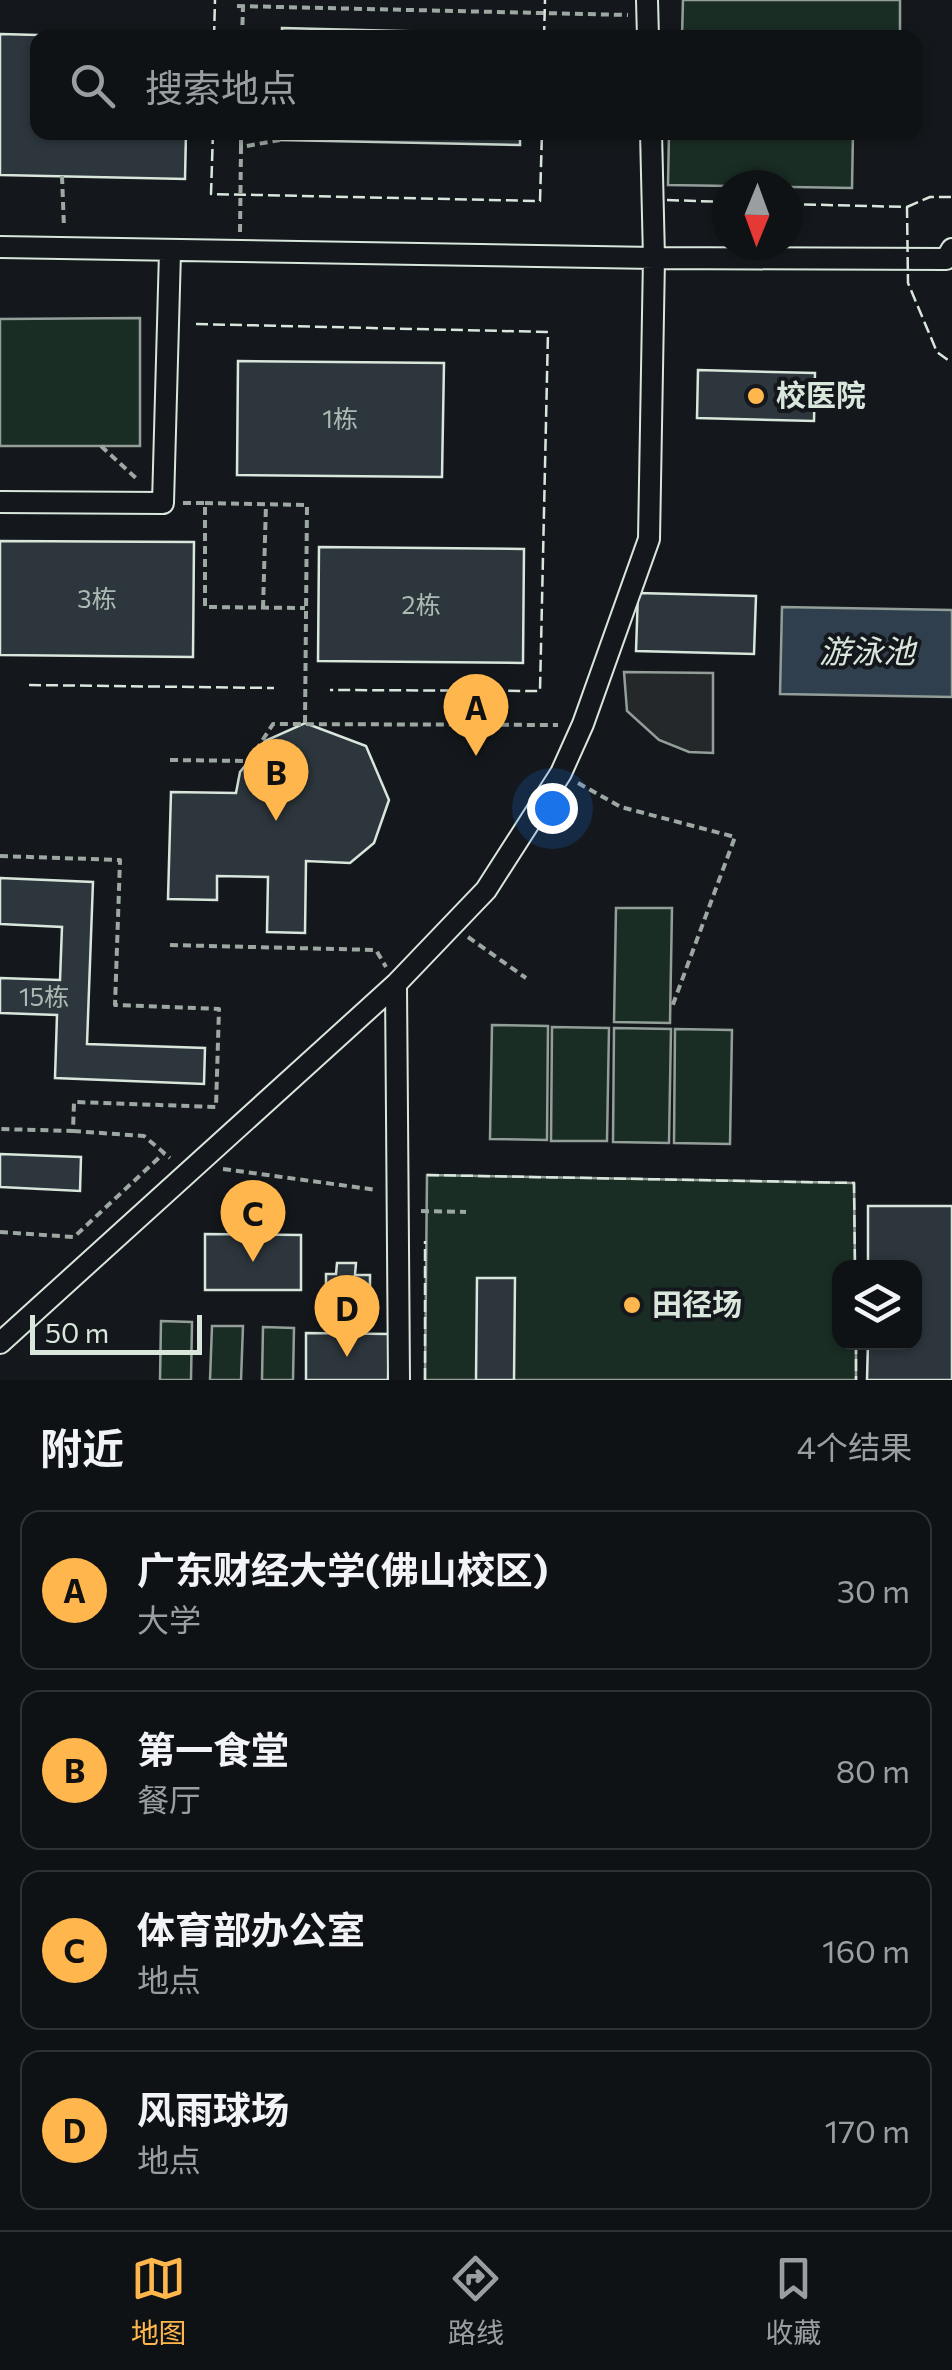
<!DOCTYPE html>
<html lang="zh">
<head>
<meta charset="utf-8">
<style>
  :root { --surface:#0f1215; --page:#1d2022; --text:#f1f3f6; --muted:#9b9ea0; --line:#2f3234; --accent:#ffb74d }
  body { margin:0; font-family:Commissioner,"Noto Sans SC",sans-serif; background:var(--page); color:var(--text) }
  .controls { position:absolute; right:30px; bottom:30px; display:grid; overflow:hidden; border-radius:20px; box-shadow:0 2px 8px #0004 }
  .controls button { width:90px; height:90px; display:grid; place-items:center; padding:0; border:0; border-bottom:2px solid var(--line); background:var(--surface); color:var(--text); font:50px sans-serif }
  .compass { position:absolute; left:712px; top:170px; width:90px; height:90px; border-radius:50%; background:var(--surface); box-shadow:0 2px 8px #0004; rotate:181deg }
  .scale { position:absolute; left:30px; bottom:25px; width:172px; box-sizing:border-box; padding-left:10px; border:5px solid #d8e6dc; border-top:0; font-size:28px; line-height:35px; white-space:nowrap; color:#d8e6dc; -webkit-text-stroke:8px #14181c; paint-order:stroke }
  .you { position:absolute; left:552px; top:808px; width:35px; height:35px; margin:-25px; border:8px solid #fff; border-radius:50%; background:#1a73e8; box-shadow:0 0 0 15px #1a73e833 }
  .badge { display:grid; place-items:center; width:65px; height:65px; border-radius:50%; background:var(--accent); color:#111; font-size:32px; font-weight:700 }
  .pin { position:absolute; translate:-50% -82px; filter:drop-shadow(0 2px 5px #0008) }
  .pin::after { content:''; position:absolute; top:52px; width:35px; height:30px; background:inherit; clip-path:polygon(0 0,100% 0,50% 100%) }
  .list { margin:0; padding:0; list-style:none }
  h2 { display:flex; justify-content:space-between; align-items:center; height:130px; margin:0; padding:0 40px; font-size:42px }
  h2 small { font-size:32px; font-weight:400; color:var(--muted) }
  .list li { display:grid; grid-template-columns:65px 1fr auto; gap:30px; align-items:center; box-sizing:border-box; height:160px; margin:0 20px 20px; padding:0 20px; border:2px solid var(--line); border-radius:20px }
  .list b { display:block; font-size:38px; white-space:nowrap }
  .list p { margin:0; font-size:32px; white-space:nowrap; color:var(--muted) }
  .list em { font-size:32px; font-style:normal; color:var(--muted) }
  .icon { flex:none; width:55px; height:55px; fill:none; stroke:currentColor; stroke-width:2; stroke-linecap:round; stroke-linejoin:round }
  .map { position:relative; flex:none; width:952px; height:1380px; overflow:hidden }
  .search { position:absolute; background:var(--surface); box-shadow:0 2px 8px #0004; left:30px; right:30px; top:30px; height:110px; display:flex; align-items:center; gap:25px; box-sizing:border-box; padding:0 35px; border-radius:20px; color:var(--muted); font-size:38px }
  .sheet { height:850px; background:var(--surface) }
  nav { display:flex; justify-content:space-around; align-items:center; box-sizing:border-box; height:140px; border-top:2px solid var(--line); background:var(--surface); font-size:28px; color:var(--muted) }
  nav a { display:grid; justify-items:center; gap:5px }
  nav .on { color:var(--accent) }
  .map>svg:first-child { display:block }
</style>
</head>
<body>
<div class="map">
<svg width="952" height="1380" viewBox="0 0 952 1380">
  <rect width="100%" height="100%" fill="#14181c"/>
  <!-- green -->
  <path fill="#1a2d24" stroke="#939e99" stroke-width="2.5" d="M683 0H900V37H682Z
    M669 133H853L852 188 668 185Z
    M140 318V446H0V319Z
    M616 908H672L670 1023 614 1022Z
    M492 1025 548 1026 547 1140 490 1139Z
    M552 1027 609 1028 607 1141H551Z
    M614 1028 671 1029 669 1143 613 1142Z
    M675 1029 732 1030 730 1144 674 1143Z
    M427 1175 854 1183 855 1267 840 1268V1342L856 1343V1380H425Z
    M161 1321 192 1322 191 1380H160Z
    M212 1326H243L241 1380H210Z
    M263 1327 294 1328 293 1380H262Z"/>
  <!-- parking -->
  <path fill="#24282b" stroke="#939e99" stroke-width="2.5" d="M624 672 713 673V753L689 752 659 740 627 711Z"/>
  <!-- water -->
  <path fill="#2f3f4d" stroke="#939e99" stroke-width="2.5" d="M782 607 952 610V697L780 694Z"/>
  <!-- building -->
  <path fill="#2c363c" stroke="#d8e6dc" stroke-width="2.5" d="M282 28 523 34 522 38H282Z
    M0 34 154 38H38V132H186L185 179 0 175Z
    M280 132H520V145L280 140Z
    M238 361 444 363 442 477 237 475Z
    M698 370 815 373 814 421 697 418Z
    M0 541 194 542 193 657 0 655Z
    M319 547 524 549 523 663 318 661Z
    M638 593 756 596 754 654 636 651Z
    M305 723 366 746 389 800 374 843 350 863 306 861 305 933 267 932 268 877 217 876V900L168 899 171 792 236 793 240 772 265 741Z
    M0 878 93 882 87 1044 205 1048 204 1084 55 1078 57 1015 0 1013V978L60 980 62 927 0 924Z
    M0 1154 81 1157 80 1191 0 1187Z
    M868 1206H952V1380H867L868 1342H914V1268H868Z
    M205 1234 301 1235V1290H205Z
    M337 1263H356L355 1275H370V1292L326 1291V1274H336Z
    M477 1278H515L514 1380H476Z
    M306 1333 389 1334 388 1380H306Z"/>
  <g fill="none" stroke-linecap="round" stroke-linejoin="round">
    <!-- street casing -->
    <g stroke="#d8e6dc" stroke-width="24">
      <path id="street" d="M647 0 648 38
        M0 247 654 258 946 259 952 249
        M0 502 163 503 170 252
        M396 984 399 1380
        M0 1343 396 984 486 890 561 773 583 724 649 539 654 258 651 132"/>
    </g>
    <!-- path -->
    <path stroke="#9da8a2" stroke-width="4" stroke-dasharray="8 5" stroke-linecap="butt" d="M237 6 628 15
      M242 38 243 7
      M241 147V132
      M62 176 64 228
      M240 232 241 147 280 140
      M101 446 138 480
      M183 503H205V607L305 608
      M205 503 307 505 305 723
      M263 608 266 504
      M170 760 249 761 273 724 558 725
      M578 783 621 807 735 837 672 1007
      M0 856 120 860 115 1005 219 1009 216 1107 74 1102 73 1131 0 1129
      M468 937 526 978
      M170 945 376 950 386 967
      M73 1131 144 1136 170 1158
      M223 1169 377 1190
      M421 1211 466 1212
      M0 1232 74 1237 164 1153"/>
    <!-- street -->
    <use href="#street" stroke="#14181c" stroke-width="20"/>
    <!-- fence -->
    <path stroke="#d8e6dc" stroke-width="2.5" stroke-dasharray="12 5" stroke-linecap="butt" d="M214 38 215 0
      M544 38 545 0
      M213 132 211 194 540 201 542 132
      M667 200 727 202
      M787 204 907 207 908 283 937 352 948 360
      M907 207 930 197H952
      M196 324 548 332 540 691 330 690
      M29 685 274 688
      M427 1175 854 1183 855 1268
      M856 1342V1380
      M425 1380V1241"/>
  </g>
  <!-- markers -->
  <g fill="#ffb74d" stroke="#14181c" stroke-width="4">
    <circle cx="756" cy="396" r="10"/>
    <circle cx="632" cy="1305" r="10"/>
  </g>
  <g text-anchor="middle" stroke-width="8" stroke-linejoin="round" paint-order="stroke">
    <!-- number labels -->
    <g font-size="25" fill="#adbab4">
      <text x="340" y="428">1栋</text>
      <text x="97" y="608">3栋</text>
      <text x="421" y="614">2栋</text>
      <text x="44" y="1006">15栋</text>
    </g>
    <!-- poi labels -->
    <g font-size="30" font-weight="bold" fill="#d8e6dc" stroke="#14181c" text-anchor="start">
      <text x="776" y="406">校医院</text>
      <text x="652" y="1315">田径场</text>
    </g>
    <!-- water labels -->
    <g font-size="32" font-style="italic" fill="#d8e6dc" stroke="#14181c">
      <text x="867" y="663">游泳池</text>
    </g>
  </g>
</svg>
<div class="controls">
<button><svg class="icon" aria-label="layers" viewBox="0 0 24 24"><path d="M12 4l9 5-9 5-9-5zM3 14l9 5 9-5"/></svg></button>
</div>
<svg class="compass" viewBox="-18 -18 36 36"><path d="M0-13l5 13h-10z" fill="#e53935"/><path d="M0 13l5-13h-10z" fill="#9b9ea0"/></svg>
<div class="scale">50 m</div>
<div class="you"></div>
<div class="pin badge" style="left:476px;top:756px">A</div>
<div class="pin badge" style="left:276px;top:821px">B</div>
<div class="pin badge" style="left:253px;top:1262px">C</div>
<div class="pin badge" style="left:347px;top:1357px">D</div>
<div class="search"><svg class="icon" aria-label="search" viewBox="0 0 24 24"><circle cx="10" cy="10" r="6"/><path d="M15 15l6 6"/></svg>搜索地点</div>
</div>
<section class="sheet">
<h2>附近<small>4个结果</small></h2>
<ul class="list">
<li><span class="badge">A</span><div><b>广东财经大学(佛山校区)</b><p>大学</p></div><em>30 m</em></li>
<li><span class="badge">B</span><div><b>第一食堂</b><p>餐厅</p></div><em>80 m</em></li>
<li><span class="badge">C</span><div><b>体育部办公室</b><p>地点</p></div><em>160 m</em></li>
<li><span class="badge">D</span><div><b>风雨球场</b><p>地点</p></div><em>170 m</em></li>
</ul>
</section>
<nav>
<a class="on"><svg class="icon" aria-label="map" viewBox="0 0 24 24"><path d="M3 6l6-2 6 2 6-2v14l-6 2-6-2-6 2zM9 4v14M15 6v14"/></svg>地图</a>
<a><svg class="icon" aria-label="directions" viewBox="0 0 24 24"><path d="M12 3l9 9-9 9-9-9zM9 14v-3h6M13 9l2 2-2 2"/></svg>路线</a>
<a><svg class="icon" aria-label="saved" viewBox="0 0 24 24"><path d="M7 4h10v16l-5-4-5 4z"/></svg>收藏</a>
</nav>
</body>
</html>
